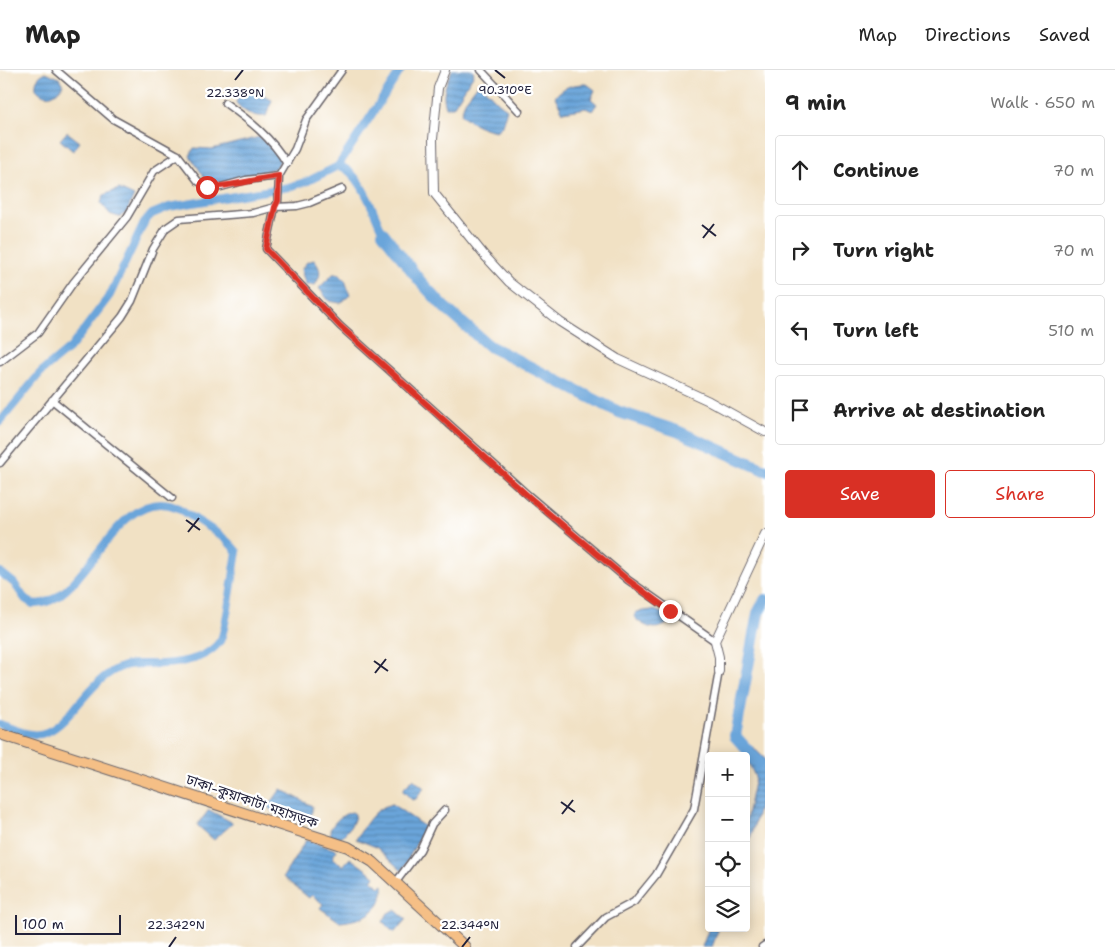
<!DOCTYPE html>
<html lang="en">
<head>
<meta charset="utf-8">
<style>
  :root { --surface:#fff; --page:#f2f2f2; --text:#222; --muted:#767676; --line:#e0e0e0; --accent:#d93025 }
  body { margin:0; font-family:"Shantell Sans","Noto Sans Bengali",sans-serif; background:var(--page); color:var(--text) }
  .controls { position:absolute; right:15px; bottom:15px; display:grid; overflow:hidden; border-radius:5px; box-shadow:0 2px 12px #0003 }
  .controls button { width:45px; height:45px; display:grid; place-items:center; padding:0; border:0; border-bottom:1px solid var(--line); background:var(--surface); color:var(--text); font:25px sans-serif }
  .scale { position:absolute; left:15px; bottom:12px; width:106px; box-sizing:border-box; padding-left:5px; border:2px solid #22223b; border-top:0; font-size:14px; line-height:18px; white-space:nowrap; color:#22223b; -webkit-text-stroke:4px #fff; paint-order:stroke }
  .stop { position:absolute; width:15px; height:15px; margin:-11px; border:4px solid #d93025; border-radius:50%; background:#fff }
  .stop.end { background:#d93025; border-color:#fff; box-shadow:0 1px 5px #0008 }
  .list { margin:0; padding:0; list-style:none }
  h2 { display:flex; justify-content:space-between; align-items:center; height:65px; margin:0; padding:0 20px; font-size:21px }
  h2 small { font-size:16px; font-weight:400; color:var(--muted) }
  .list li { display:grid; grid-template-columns:32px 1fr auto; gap:15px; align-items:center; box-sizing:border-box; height:70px; margin:0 10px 10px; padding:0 10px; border:1px solid var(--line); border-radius:5px }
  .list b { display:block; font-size:19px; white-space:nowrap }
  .list em { font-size:16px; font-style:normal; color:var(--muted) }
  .actions { display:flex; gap:10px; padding:15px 20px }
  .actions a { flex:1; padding:11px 0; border:1px solid var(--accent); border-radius:5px; text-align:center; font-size:18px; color:var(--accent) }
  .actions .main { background:var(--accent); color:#fff }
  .icon { flex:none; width:28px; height:28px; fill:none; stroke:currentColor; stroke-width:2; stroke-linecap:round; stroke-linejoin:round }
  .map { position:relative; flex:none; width:765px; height:877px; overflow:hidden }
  header { display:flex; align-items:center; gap:30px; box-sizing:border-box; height:70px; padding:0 25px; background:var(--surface); border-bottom:1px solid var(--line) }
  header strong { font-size:24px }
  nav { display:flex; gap:28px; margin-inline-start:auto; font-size:18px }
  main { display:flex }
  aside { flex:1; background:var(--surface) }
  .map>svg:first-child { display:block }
</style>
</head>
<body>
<header>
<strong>Map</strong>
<nav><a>Map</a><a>Directions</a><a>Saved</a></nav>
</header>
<main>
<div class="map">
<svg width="765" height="877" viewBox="0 0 765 877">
  <defs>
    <pattern id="water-rules" width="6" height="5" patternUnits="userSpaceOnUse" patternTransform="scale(1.25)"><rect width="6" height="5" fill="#6aa5da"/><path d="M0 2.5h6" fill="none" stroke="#5786b2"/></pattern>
  </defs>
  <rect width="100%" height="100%" fill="#fff"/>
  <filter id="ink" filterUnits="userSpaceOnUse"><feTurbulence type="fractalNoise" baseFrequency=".02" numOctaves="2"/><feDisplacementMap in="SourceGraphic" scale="10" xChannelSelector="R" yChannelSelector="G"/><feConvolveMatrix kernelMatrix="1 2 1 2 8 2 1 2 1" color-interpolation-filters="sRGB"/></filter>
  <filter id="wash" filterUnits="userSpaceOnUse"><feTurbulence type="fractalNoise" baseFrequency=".0096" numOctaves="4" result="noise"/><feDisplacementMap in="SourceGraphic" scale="20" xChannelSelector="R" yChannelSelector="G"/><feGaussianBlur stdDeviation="1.12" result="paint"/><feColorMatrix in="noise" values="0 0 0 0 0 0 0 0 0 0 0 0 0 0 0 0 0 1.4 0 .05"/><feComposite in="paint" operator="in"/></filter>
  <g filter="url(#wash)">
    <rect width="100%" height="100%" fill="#f1e1c4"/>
    <!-- water -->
    <path fill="url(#water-rules)" stroke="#46648a" d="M452 0H473L474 4 453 37H446C441 24 446 13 452 0Z
      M46 2 59 8 63 15C55 26 46 30 36 19 35 10 38 6 46 2Z
      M478 14C490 21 495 32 507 39L502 56 496 61C482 58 472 54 461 44L465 31Z
      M587 14 595 20 591 29 597 34 592 41 586 38 563 42 555 27C563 16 574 14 587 14Z
      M250 20 260 23 272 30 266 46C253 47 245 43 236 33L237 29Z
      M67 62 80 72 73 81 60 70Z
      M260 67 281 89 276 98 215 115 205 108 190 86 194 78 212 79Z
      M119 119 134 126 126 143 119 147 110 144 101 133 104 125Z
      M314 190C322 200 321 205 315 215H306L301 200 307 192Z
      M333 204H339L345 210 350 225 341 233 329 231 319 218Z
      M652 540C660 541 666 545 669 552 657 563 644 557 634 547L636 542Z
      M753 677 765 689V717L746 783V751L755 707 746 687Z
      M413 709 424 718 416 729 412 730 402 720Z
      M281 719 312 736V742L306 750C295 750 274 746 268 737Z
      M392 734 425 757 402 801 376 777 356 769C366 754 374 738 392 734Z
      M209 740 233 753 214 770 197 755Z
      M352 742 355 744C355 753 346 763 339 769L331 767 330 760C335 751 342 744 352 742Z
      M306 770 337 780 332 788 343 796 350 788 375 806 372 811 380 817 383 815C385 842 362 850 340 852L320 838 323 834 312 825 309 828 283 807Z
      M395 840 406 849 394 863 383 852 388 843Z
      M709 858H719L712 877H702Z"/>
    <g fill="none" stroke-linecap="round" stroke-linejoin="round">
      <!-- canal -->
      <path stroke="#6aa5da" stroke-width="8" d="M338 96 401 0
        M0 352 41 302 71 277 110 225 145 151 152 144 169 137 289 117 308 111 338 96C360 99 374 144 383 163
        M0 502 14 513 25 529 33 534C86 538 114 413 176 437 182 439 187 444 192 447 209 458 225 466 237 482 234 497 226 563 220 571 208 589 182 593 162 594 150 595 135 592 124 596 90 607 74 650 47 662 32 669 14 659 0 654"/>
      <!-- river -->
      <path stroke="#6aa5da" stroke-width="12" d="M383 163 420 211 444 237 489 276 619 342 677 361 765 400
        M760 694 735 666 758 543 765 530"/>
    </g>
  </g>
  <g filter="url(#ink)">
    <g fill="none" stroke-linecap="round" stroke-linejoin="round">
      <!-- minor casing -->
      <g stroke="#6a656b" stroke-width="9">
        <path id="minor" d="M56 0 113 49 178 85
          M342 0 306 50 295 79 279 106 278 131 275 137 266 179 340 256 528 425 628 510 715 571
          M481 0 519 41
          M225 33C249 50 272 68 287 94
          M0 292 38 263 73 213 127 147 154 101 178 85 198 111 207 117H221L246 110 279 106
          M52 330 172 428
          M0 393 122 247 132 231 153 179 166 158 179 149 253 143 275 137 297 136 309 133 342 119
          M396 812 420 780 432 754 445 740
          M577 877 606 847 634 832 656 805 694 739 719 601
          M762 877 765 875"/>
      </g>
      <!-- tertiary casing -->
      <g stroke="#6a656b" stroke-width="10">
        <path id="tertiary" d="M445 0 438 18 433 69 434 123 484 185 509 212 560 252 618 289 709 331 765 362
          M719 601V587L715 571 765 464"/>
      </g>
      <!-- primary casing -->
      <g stroke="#6a656b" stroke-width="12">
        <path id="primary" d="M0 664 348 777 373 792 465 877"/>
      </g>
      <!-- minor -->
      <use href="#minor" stroke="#fff" stroke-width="6"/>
      <!-- tertiary -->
      <use href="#tertiary" stroke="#fff" stroke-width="8"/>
      <!-- primary -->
      <use href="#primary" stroke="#f5bf86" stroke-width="10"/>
    </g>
  </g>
  <g fill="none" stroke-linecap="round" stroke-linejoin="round" filter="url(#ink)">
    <!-- route -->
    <path stroke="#d93025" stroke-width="6" d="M207 117C231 117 254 109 279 106L278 131 275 137 266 179 340 256 528 426 628 510 670 541"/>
  </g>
  <!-- ticks -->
  <path fill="none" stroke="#22223b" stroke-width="2" d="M495 0 505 8M235 10 243 0M702 155 716 166M703 168 714 154M186 450 200 460M188 462 199 448M374 591 388 601M375 603 386 589M561 732 575 742M562 744 573 730M169 877 176 867M462 877 470 867"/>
  <g text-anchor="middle" stroke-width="4.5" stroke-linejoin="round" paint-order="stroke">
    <!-- street labels -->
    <g font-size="14" fill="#22223b" stroke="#fff">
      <text transform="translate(252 731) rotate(19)" y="5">ঢাকা-কুয়াকাটা মহাসড়ক</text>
    </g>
  </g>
  <g font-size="12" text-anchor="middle" fill="#22223b" stroke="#fff" stroke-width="4.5" stroke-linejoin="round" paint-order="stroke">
    <text x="505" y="24">90.310°E</text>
    <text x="235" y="27">22.338°N</text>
    <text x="176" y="859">22.342°N</text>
    <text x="470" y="859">22.344°N</text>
  </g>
</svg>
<div class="controls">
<button>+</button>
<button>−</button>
<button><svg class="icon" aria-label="locate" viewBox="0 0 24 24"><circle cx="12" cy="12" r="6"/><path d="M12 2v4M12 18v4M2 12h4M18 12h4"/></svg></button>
<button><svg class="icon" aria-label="layers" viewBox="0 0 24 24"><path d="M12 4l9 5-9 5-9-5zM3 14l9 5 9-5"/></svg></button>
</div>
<div class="scale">100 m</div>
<div class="stop" style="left:207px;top:117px"></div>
<div class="stop end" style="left:670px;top:541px"></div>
</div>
<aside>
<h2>9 min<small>Walk · 650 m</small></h2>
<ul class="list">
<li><svg class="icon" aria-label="ahead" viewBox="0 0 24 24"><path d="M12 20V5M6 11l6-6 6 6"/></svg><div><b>Continue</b></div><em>70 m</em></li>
<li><svg class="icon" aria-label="right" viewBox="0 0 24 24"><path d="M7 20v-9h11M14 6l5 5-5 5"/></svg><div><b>Turn right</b></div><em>70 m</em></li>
<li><svg class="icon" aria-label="left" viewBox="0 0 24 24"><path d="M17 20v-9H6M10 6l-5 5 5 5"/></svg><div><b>Turn left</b></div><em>510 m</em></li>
<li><svg class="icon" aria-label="arrive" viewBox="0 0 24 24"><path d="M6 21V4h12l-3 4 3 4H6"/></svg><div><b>Arrive at destination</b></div></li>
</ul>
<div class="actions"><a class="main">Save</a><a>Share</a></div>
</aside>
</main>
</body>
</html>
